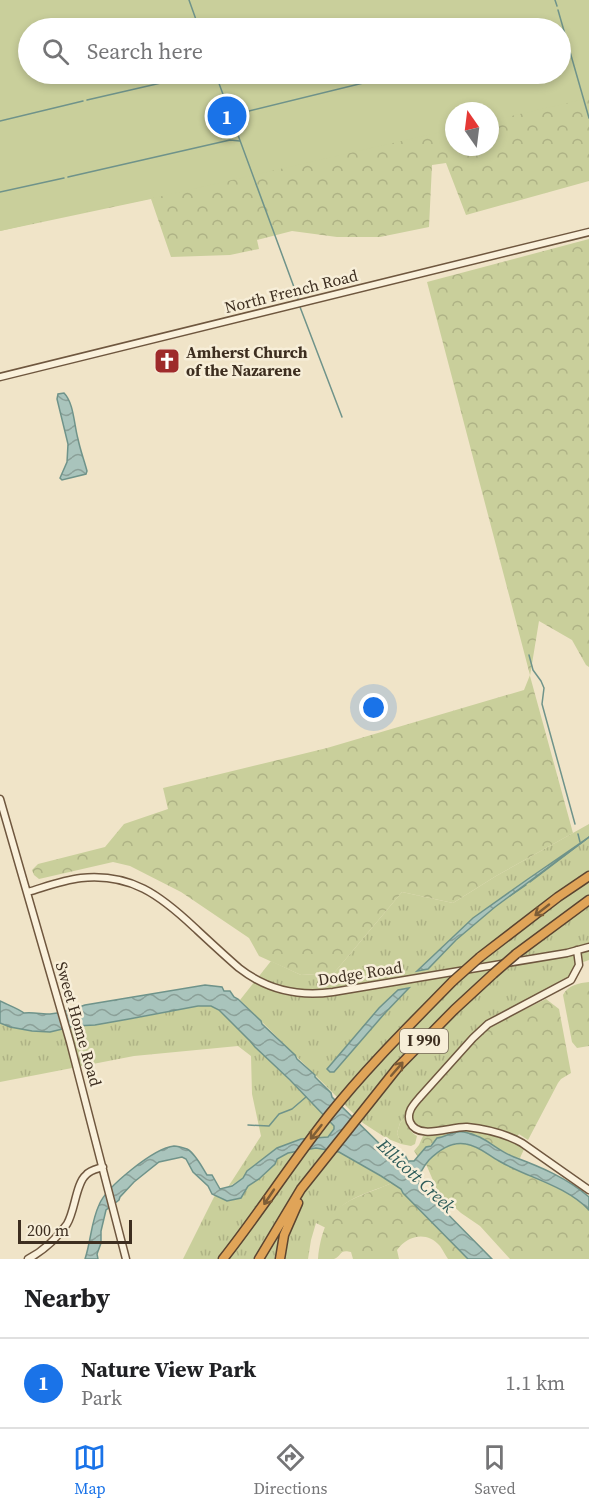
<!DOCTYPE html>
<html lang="en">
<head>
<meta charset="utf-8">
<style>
  :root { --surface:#fff; --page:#f2f2f2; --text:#202124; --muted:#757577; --line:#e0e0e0; --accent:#1a73e8 }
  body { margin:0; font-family:"Source Serif 4",serif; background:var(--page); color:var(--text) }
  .compass { position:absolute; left:445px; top:102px; width:54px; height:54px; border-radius:50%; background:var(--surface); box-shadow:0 3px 9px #0003; rotate:346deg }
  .scale { position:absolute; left:18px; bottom:15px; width:114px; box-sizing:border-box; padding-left:6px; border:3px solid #3d2e20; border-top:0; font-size:16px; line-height:21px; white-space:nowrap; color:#3d2e20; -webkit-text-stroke:4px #f7eed8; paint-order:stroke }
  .you { position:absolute; left:374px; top:708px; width:21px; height:21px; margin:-15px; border:4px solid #fff; border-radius:50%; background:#1a73e8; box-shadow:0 0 0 9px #1a73e833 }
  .badge { display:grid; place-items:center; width:39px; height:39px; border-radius:50%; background:var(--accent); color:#fff; font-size:20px; font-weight:700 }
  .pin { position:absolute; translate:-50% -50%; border:3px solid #fff; box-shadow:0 2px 6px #0006 }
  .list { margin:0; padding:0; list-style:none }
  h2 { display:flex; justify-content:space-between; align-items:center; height:78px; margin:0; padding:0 24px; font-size:26px }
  h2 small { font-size:20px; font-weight:400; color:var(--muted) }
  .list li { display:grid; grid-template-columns:39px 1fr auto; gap:18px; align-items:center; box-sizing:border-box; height:90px; padding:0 24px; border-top:2px solid var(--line) }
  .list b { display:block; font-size:22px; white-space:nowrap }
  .list p { margin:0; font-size:20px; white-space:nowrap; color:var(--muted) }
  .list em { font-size:20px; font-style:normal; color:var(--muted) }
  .icon { flex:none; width:33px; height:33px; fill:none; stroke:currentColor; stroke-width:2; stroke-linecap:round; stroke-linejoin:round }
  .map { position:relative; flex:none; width:589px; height:1259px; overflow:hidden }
  .search { position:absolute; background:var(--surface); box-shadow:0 3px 9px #0003; left:18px; right:18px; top:18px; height:66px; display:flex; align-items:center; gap:15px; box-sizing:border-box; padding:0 21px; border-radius:33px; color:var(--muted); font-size:22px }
  .sheet { height:168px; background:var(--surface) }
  nav { display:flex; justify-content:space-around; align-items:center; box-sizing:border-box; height:84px; border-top:2px solid var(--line); background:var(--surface); font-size:16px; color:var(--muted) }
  nav a { display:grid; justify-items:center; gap:3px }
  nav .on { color:var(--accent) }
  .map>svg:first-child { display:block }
</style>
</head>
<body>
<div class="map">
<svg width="589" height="1259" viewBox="0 0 589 1259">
  <defs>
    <pattern id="grass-tufts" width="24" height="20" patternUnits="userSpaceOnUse" patternTransform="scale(1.5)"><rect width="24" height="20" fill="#c9cf9b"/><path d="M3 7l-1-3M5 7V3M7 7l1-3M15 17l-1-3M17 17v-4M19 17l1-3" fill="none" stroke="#aeb285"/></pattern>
    <pattern id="forest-crowns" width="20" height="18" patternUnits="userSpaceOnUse" patternTransform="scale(1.5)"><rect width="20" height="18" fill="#c9cf9b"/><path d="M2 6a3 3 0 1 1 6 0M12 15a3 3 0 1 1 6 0" fill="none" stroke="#aeb285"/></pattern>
    <pattern id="water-waves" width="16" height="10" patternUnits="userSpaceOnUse" patternTransform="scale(1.5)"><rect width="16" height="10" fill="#a9c4bc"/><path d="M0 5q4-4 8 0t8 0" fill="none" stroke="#8ba098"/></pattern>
  </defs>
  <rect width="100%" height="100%" fill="#f0e4c8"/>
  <!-- grass -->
  <path fill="url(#grass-tufts)" d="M589 824V960L575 965 570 975 563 981 504 1011 479 1028 407 1107 405 1117 400 1123 397 1133 401 1144 386 1138 363 1123 240 1000 271 961 301 975 334 973 402 892 453 903 496 876Z
    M198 1006H211L219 1010 299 1090 334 1126V1129L328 1137 301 1139 277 1148 247 1171 243 1178 228 1187 261 1136 252 1094 251 1056 238 1046 134 1056 0 1082V1023C16 1028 34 1033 51 1031 60 1031 69 1027 78 1026 119 1023 159 1013 198 1006Z
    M316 1148 339 1152 392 1183C367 1194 336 1199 326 1228L316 1223 311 1240 308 1259H183L215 1195 227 1201 241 1198 248 1186 259 1179 275 1164 277 1159 288 1153Z"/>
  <!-- forest -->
  <path fill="url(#forest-crowns)" fill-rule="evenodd" d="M0 0 28 28V74H560L589 0V181L466 215 446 163 432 165 429 227 380 237H337L292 231 257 240 259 249 230 255 171 257 151 199 0 231ZM454 111H490V147H454Z
    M589 239V667L586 665 572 640 539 621 530 676 573 833 496 876 453 903 402 892 334 973 301 975 259 956 249 938 181 892 130 866 113 862 39 879 34 875 32 870 38 864 105 847 124 824 168 809 163 788 327 748 524 690 530 675 427 282Z
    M589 982V1046L577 1048 572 1042 563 995C568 985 579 983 589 982Z
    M546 999 559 1009 571 1073 561 1079 558 1083 528 1140 519 1134 517 1137C505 1134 493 1129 481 1127 467 1125 428 1135 417 1126 414 1123 412 1118 413 1114 417 1099 475 1037 489 1027 494 1023 499 1020 505 1019Z
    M405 1117C406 1126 410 1132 417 1136L415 1144 411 1146 401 1144 397 1133 400 1123Z
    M458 1129C484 1131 502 1137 525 1147L520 1158 514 1157 494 1146 477 1135 451 1132 440 1139 437 1138C431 1146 424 1149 418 1157L414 1151 419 1145 423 1136Z
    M464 1143C480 1147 492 1158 506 1165 534 1179 567 1187 589 1210V1259H510L480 1226 461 1213 438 1192 426 1164C438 1150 446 1145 464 1143Z
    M392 1183 401 1189 403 1193 468 1259H448C445 1255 443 1250 440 1246 427 1231 408 1235 397 1250L399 1259H353L351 1252C339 1249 342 1256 334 1259 330 1259 323 1259 318 1259 324 1202 347 1202 392 1183Z"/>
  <!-- park -->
  <path fill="#c9cf9b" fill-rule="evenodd" d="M0 0H589V98L490 121V111H454V129L158 197 56 218 0 231ZM560 28V74H28V28Z"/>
  <!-- water -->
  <path fill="url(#water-waves)" stroke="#6f938a" stroke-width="1.5" d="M64 393C74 403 74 425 78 439 80 449 84 460 87 471L86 474 62 480 60 478 67 462 68 444 57 399 58 394Z
    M589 837 495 907 456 940 428 969 417 971 473 918 528 879Z
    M205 985 222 987 224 991H230L234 997 238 999 261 1021 262 1024 295 1055 297 1059 315 1075V1077L331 1093 332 1097 392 1156 400 1157 404 1153 408 1161H414L426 1147 431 1146 437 1138C447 1137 453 1130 464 1132 484 1135 496 1150 514 1157 541 1167 567 1178 589 1197V1210C565 1185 528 1178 499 1161 488 1155 479 1146 466 1144 451 1141 439 1150 429 1160 423 1167 417 1176 419 1185L492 1259H468L403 1193 401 1189 381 1176 339 1152 316 1148 288 1153 277 1159 275 1164 259 1179 248 1186 241 1198 227 1201 212 1194 208 1186 193 1172 186 1159 182 1157 159 1162 134 1182 120 1197 119 1200 106 1210 101 1231V1243L97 1254 98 1259H85C91 1241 91 1222 99 1205 106 1187 154 1148 174 1146 178 1146 184 1148 187 1149 195 1153 202 1167 207 1175H212L220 1189 232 1186 243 1178 247 1171 277 1148 301 1139 328 1137 334 1129V1126L290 1080 255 1047 250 1041 219 1010 211 1006H198L129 1019 95 1025 75 1026 50 1032 32 1031 10 1027 0 1023V1001C6 1004 21 1010 24 1013 33 1012 42 1014 50 1014 62 1013 74 1009 85 1005Z
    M409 988 385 1013 334 1072H330L327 1069 379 1008 398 990Z"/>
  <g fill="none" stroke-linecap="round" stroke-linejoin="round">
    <!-- stream -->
    <path stroke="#6f938a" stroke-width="1.5" d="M189 0 199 28
      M555 0 557 6
      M558 10 589 118
      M216 74V75
      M217 78 298 298
      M87 100 200 74
      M237 114 400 74
      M0 121 83 101
      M68 177 230 140 240 141
      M0 192 64 178
      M300 307 342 417
      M529 655 533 670 541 681 544 688 542 704 575 824
      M578 834 580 842
      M530 882 589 837
      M510 896 526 885
      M248 1125 269 1126 279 1114 292 1109 306 1097"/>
    <!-- secondary casing -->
    <g stroke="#6f573f" stroke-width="9">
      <path id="secondary" d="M0 377 589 232
        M0 799 70 1042 126 1259
        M28 892C45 887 63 880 81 878 131 873 160 895 195 928 209 941 224 955 239 968 267 990 298 997 333 992L567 953 589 947
        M577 950 579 965 571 980 488 1024 473 1038 420 1097C414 1104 406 1112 410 1122 418 1141 451 1126 467 1127 486 1129 506 1134 522 1143L589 1190
        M28 1259C43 1251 57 1238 67 1224 75 1211 76 1183 86 1175 90 1170 97 1169 103 1167"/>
    </g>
    <!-- highway casing -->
    <g stroke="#5b4430" stroke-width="11">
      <path id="highway" d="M516 954 589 900
        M480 957 558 897 589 876
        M223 1259C260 1212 292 1162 329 1115 367 1067 411 1024 453 981
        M259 1259 301 1189 398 1067 454 1010 493 974
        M280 1259 284 1235 298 1203"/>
    </g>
    <!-- secondary -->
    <use href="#secondary" stroke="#faf1dc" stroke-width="6"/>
    <!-- highway -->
    <use href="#highway" stroke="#e0a458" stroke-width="8"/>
    <!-- highway-bridge casing -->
    <g stroke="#5b4430" stroke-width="11" stroke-linecap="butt">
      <path id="highway-bridge" d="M493 974 516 954
        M453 981 480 957"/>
    </g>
    <!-- highway-bridge -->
    <use href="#highway-bridge" stroke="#e0a458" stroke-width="8"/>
  </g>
  <!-- one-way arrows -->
  <defs><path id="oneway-shaft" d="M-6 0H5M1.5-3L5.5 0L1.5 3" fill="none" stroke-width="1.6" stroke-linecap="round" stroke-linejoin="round" transform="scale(1.5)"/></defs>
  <g stroke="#7e5d36">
    <use href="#oneway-shaft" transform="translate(542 910) rotate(142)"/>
    <use href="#oneway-shaft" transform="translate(397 1069) rotate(-49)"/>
    <use href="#oneway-shaft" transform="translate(316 1132) rotate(128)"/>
    <use href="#oneway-shaft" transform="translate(269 1197) rotate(124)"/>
  </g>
  <!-- icons -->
  <defs>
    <g id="church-square" transform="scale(1.35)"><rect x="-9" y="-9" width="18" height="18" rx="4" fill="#9e2a2b" stroke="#f7eed8"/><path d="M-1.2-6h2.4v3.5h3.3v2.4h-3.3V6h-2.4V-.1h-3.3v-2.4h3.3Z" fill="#fff"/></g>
  </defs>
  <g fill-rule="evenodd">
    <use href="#church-square" x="167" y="361"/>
  </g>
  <g text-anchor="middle" stroke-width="5" stroke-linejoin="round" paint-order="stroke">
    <!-- shield labels -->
    <rect fill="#f7eed8" stroke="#756857" stroke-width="1.5" x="400" y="1029" width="48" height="24" rx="4.5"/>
    <g font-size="15" font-weight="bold" fill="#3d2e20">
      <text x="424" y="1046">I 990</text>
    </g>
    <!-- street labels -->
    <g font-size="16" fill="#3d2e20" stroke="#f7eed8">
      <text transform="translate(291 291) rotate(-14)" y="6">North French Road</text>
      <text transform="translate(360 973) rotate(-9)" y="6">Dodge Road</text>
      <text transform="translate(79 1024) rotate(74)" y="6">Sweet Home Road</text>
    </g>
    <!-- poi labels -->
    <g font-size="16" font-weight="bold" fill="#3d2e20" stroke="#f7eed8" text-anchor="start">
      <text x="186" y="358">Amherst Church<tspan x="186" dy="18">of the Nazarene</tspan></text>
    </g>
    <!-- water labels -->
    <g font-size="18" font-style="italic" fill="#2f5d5a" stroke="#f7eed8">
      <text transform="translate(416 1176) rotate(43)" y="6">Ellicott Creek</text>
    </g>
  </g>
</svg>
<svg class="compass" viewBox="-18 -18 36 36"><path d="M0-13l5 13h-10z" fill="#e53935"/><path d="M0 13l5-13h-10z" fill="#757577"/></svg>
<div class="scale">200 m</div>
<div class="you"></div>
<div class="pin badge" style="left:227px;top:116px">1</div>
<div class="search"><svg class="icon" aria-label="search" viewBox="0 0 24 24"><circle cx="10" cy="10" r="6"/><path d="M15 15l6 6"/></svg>Search here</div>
</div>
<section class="sheet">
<h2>Nearby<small></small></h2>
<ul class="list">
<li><span class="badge">1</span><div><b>Nature View Park</b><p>Park</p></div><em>1.1 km</em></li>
</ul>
</section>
<nav>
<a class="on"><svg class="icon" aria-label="map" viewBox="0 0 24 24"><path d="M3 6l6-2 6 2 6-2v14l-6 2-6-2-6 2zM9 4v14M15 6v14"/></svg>Map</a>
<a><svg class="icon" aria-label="directions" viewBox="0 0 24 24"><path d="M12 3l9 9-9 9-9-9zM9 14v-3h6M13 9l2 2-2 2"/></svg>Directions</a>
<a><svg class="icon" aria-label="saved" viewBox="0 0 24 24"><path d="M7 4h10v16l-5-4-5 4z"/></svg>Saved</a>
</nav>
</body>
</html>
